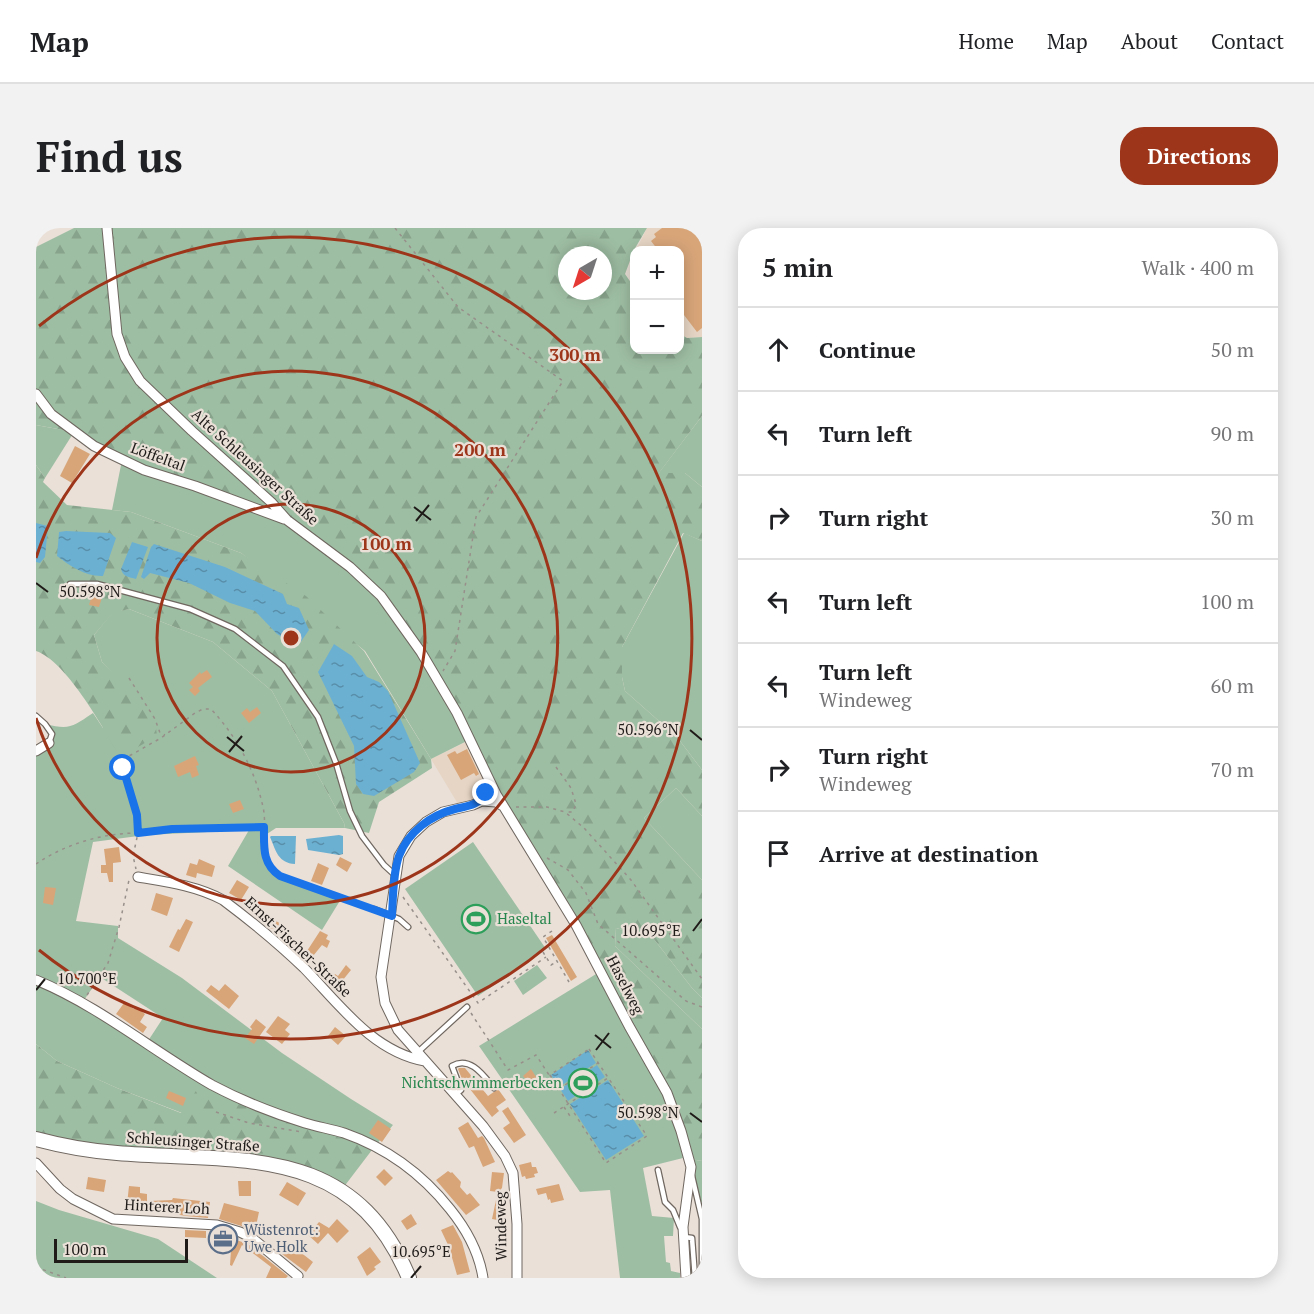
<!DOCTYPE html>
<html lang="en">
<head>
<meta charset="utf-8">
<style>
  :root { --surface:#fff; --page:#f2f2f2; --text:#202124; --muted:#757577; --line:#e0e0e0; --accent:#9d351a }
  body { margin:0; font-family:"PT Serif",serif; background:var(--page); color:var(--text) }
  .controls { position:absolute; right:18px; top:18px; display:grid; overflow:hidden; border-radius:12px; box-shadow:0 3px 15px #0003 }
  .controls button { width:54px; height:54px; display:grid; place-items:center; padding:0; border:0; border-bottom:2px solid var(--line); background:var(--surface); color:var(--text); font:30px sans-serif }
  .compass { position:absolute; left:522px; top:18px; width:54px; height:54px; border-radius:50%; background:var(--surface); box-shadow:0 3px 15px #0003; rotate:219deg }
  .scale { position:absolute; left:18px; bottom:15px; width:134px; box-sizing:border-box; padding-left:6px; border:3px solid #1f1b19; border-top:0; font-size:16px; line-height:21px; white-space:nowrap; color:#1f1b19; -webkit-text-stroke:4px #eae0d8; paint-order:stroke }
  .stop { position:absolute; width:18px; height:18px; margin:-14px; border:4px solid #1a73e8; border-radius:50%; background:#fff }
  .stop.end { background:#1a73e8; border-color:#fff; box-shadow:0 2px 6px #0008 }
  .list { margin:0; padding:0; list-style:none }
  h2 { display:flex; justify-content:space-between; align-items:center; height:78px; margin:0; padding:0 24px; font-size:26px }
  h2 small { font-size:20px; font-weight:400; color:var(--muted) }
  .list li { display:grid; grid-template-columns:39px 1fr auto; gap:18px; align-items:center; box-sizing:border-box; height:84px; padding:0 24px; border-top:2px solid var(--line) }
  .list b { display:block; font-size:22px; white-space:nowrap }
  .list p { margin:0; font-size:20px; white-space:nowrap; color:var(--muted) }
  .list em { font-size:20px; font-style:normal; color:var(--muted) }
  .icon { flex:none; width:33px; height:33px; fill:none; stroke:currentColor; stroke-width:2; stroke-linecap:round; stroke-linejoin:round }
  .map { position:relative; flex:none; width:666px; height:1050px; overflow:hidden; border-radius:24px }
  header { display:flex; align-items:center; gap:36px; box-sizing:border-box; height:84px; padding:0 30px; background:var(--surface); border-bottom:2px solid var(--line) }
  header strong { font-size:28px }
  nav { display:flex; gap:33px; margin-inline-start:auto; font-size:21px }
  .intro { display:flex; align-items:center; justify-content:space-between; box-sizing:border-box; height:144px; padding:0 36px }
  h1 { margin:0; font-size:42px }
  .button { padding:15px 27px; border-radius:24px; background:var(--accent); color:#fff; font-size:21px; font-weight:700 }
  main { display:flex; gap:36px; padding:0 36px }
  aside { flex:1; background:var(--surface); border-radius:24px; box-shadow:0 3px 15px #0003 }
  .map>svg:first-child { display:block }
</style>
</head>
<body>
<header>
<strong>Map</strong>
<nav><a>Home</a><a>Map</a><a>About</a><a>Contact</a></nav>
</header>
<div class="intro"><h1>Find us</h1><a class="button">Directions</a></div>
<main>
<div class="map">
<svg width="666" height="1050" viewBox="0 0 666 1050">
  <defs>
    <pattern id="forest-firs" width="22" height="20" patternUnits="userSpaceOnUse" patternTransform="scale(1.5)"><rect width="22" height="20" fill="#9ebea3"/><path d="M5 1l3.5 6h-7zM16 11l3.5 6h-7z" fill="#88a38c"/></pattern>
    <pattern id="water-ripples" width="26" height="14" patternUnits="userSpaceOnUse" patternTransform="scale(1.5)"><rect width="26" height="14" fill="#6cb0d1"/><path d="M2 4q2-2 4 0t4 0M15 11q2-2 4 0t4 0" fill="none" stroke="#588ea9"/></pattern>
  </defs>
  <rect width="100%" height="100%" fill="#eae0d8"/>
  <!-- industrial -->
  <path fill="#e6d5c4" d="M611 0H666V109L651 110 644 106V22H600Z
    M432 513 450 548 445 568 440 572 422 576 395 531Z"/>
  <!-- green -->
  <path fill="#9ebea3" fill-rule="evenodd" d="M666 188V259L649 245 622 246Z
    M0 197 38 204 9 250 0 237Z
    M86 232 212 278 248 296 312 343 342 371 382 426 431 513 395 531 329 423 205 325 95 284 76 282Z
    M648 305 666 313V542L641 509 589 463 586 449V419Z
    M93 381 177 414 236 463 308 595 309 600H240L228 608C227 625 230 638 245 648L305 671 286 702 192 638 213 602 110 607 57 614 40 693 82 698V710L146 750 246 825 315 871 357 897 339 918 146 885 81 860 21 833 0 816V523L13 515 16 506 9 496C34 502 36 499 57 485L67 500 80 448 66 434 58 407 77 384ZM64 749 127 790 110 816 46 775Z
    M640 560 666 588V652L608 590Z
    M437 614 510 721 442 768 369 661Z
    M580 700 617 710 656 760 666 770V801L579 718Z
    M501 737 511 750 487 767 478 753Z
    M565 743 631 865 647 930 607 940 616 988 638 990 637 1008H628L630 1034 634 1035 635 1043 644 1045V1050H584L574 962 544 964 443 818Z
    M654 931 666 933V977Z
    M0 973 23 982 122 1011 181 1050H0Z"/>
  <!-- forest -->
  <path fill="url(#forest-firs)" fill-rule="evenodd" d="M38 0H611L598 22 589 46 598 59V122H644V106L651 110 666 109V188L623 245H649L666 259V313L647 305 586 419V449L589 463 641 509 666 542V588L640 560 608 590 666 652V770L656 760 617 710 580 700 579 718 666 801V933L654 931 644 893 418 487 382 426 342 371 312 343 248 296 212 278 108 242 38 204 0 197V19ZM531 27H567V63H531Z
    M0 237 9 250 7 254 31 277 95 284 205 325 270 368 328 423 395 531 396 540 343 574 333 605 309 600 308 595 236 463 177 414 93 381 77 385 58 407 66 434 109 474 119 491 121 508 102 519 82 525C66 498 30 433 0 423Z
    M0 816 21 833 81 860 145 885 168 851 177 857 339 918 304 964 262 942 0 911Z"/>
  <!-- water -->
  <path fill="url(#water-ripples)" d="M0 295 12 298 9 329 4 335 0 334Z
    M30 303 74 305 80 310 67 348C50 349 34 338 21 328L23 304Z
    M96 314 112 319 100 351C93 349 87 349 85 341Z
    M118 316 189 339 247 366 251 376 263 380 273 402 264 415 253 413 241 406 219 383 194 375 153 355 114 345 108 351 105 349 115 319Z
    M298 416 316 428 331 449 343 454 352 463 384 535 378 544 338 568 327 566 320 556 318 518 282 444Z
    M303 607 307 608V626L303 627 272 622 270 611Z
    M235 608H260L259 636C242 635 240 623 234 609Z
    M552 822 560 835 523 859 515 847Z
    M561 837 569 849 532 873 524 861Z
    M572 852 608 908 570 932 534 876Z"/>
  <!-- building -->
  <path fill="#d8a579" d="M626 0H666V100L661 104 648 87 644 90V22H622L615 13 620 9 618 6Z
    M39 218 54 226 36 255 24 248Z
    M58 360 68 363 63 379 53 377Z
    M171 442 176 449 162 460 164 463 159 468 153 462 157 459 153 455 164 444 165 446Z
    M221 479 225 485 213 495 205 485 211 480 214 484Z
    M431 521 443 546 440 548 438 545 425 552 411 527 419 523 421 526Z
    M159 528 163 537 160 538 163 547 156 550 154 544 142 549 138 538Z
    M204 572 208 581 197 585 193 576Z
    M83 619 85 634 77 635V654H73L71 645H65V637H70L68 621Z
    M304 629 316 635 311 644 300 637Z
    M163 631 179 638 176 649 161 645 160 650 150 647 154 635 161 637Z
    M282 635 293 640 286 657 275 653Z
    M201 652 213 659 205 672 193 665Z
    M9 659 20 660 17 677 7 675Z
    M120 665 137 670 131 688 115 682Z
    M229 686 245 696 241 703 236 700 235 701 225 692Z
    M150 691 157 694 143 724 133 719 142 701 144 702Z
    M284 703 292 707 290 711 294 713 291 720 286 717 277 728 271 723Z
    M516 707 541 749 535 753 510 710Z
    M310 737 315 742 302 758 300 757 297 761 292 756 299 746 302 748Z
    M189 756 203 768 193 781 170 763 175 757 183 763Z
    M88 775 98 781 99 779 109 786 104 794 111 799 107 805 80 786Z
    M242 788 254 796 249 802 254 806 246 816 230 804Z
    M220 791 230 799 218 816 209 810 216 801 214 799Z
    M299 799 310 808 302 817 292 808Z
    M423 840H429L452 868 462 861 470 872 460 879 463 883 456 889 426 851 422 841Z
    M495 841 502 852 496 858 487 848Z
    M133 863 150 870 147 878 130 870Z
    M472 879 490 907 478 915 467 900 474 895 466 883Z
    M342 892 355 901 346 914 333 905Z
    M432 894 442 910 446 908 448 910 459 934 447 939 438 918 433 920 422 900Z
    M495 934 496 939H500L502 945 498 946 499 949 490 951 489 948 486 949 483 937Z
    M348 941 357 950 349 958 340 949Z
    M412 943 415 945 416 944 425 954 424 959 431 967 434 965 444 977 430 987 400 952Z
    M456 944 468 945 466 960 462 964 454 963Z
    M52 949 70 952 68 964 50 961Z
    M202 953H215V968H203Z
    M251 954 270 965 262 978 243 967Z
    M523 956 528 972 515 975 514 971 512 972 510 965 502 967 500 961Z
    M93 958 104 959V965L111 966V978L91 976Z
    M137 970 174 974 172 990 150 988 138 986 139 983 119 982 113 973 136 972Z
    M460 972 471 974 467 993 456 991Z
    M188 975 223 984 220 998 216 997 215 1001 183 991Z
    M375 986 381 996 371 1002 365 993Z
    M301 991 313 1003 301 1015 292 1005 282 1016 272 1007 283 994 293 1000Z
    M417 997 426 1014 434 1044 421 1047 413 1019 405 1002Z
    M149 1002 170 1003V1010L149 1009Z
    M180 1005 212 1016 252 1048 250 1050H230L235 1039 206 1017 196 1038 194 1037 195 1022 177 1017Z
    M250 1013 277 1034 270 1044 242 1023Z
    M334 1019 345 1034 338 1039 340 1041 331 1048 321 1029Z"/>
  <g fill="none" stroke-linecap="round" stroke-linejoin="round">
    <!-- service casing -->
    <g stroke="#6f6760" stroke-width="7">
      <path id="service" d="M34 356H61L154 381 199 401 247 438 282 489 300 535 314 583 326 608 348 637 360 648
        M0 488 9 496 16 506 13 515
        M338 681 363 691 372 699
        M382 824 431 779
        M419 867 425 862 416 838C434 827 448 848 458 860
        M622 942 629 974 637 982 644 999
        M656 948 666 991V1049
        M648 1009 656 1010 659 1050"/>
    </g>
    <!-- minor casing -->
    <g stroke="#6f6760" stroke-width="11">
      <path id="minor" d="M71 0 81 106 89 129 104 153 156 203 235 274 251 292 314 339 345 368 385 424 421 485 460 566 540 697 593 798 631 865 645 903 655 939 647 999 650 1050
        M0 166 15 186 58 218 108 242 159 258 248 291
        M0 523 13 515
        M467 578 460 574 446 573 437 577 407 584 390 594 375 608 363 628 345 749 349 775 362 802 447 898 469 928 477 945 481 996V1050
        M102 649C132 654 161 658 187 672 215 693 243 716 268 740 303 776 337 824 389 833
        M0 752C63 778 117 823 176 857 206 873 237 885 269 895 282 899 295 901 308 905 351 920 387 947 414 981 431 1002 443 1024 447 1050
        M0 935 24 961 37 971 77 991 181 997 204 1004 216 1010 262 1048 261 1050"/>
    </g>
    <!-- secondary casing -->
    <g stroke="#6f6760" stroke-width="16">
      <path id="secondary" d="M0 911C26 918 54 923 81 925 201 935 316 913 373 1050"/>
    </g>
    <!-- path -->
    <path stroke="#978f8a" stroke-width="1.5" stroke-dasharray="3 4.5" stroke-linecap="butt" d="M359 0 422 79 527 153 440 289 419 423 407 443
      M93 450 119 491 124 505 129 507
      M520 539 535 560 540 576 537 584H530
      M480 579H511L529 584 548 600 595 652 666 751
      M228 599 136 601 102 605 101 587 86 532 125 510 159 485 167 481H175C201 509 219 542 227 579 233 605 217 630 245 648L332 679
      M511 630 532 642 550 665 562 696 650 773 666 779
      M0 636C29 616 67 605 102 605L97 628 100 641
      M367 669 442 775 510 729
      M516 703 507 709 533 754
      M507 724 515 737 520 734
      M51 767 72 735 83 699 93 652
      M435 785 472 842 500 827 513 847
      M553 821 611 908 570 935 514 847Z
      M523 861 562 835
      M528 879 536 891
      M180 884 213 895 266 904
      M518 885 572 850
      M0 1039 30 1050"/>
    <!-- service -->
    <use href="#service" stroke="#fff" stroke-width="4.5"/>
    <!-- minor -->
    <use href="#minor" stroke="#fff" stroke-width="9"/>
    <!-- secondary -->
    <use href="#secondary" stroke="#fff" stroke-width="14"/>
  </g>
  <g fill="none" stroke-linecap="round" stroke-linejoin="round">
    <!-- route -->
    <path stroke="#1a73e8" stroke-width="8" d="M87 540 101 587 102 605 136 601 228 599C228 619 226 636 244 648L356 688C357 669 357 645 363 628 372 604 395 587 419 581 432 578 443 577 450 565"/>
  </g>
  <!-- ticks -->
  <path fill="none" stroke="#1f1b19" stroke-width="2" d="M378 279 395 292M380 293 393 277M0 355 12 364M654 502 666 512M191 509 208 523M193 524 206 508M657 703 666 691M0 762 9 751M559 807 575 820M560 822 573 805M654 885 666 894M375 1050 385 1038"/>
  <!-- distance rings -->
  <g fill="none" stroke="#9d351a" stroke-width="3">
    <circle cx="255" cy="410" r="134"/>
    <path d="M0 330A267 267 0 1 1 0 490"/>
    <path d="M3 98A401 401 0 1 1 3 722"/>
  </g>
  <!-- icons -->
  <defs>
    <g id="stadium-ring" transform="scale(1.5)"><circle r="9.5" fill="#eae0d8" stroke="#2e9e5b" stroke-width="1.5"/><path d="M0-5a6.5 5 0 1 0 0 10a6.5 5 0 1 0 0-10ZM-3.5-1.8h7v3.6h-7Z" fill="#2e9e5b"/></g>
    <g id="office-ring" transform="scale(1.5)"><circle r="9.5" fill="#eae0d8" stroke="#5c6f8a" stroke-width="1.5"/><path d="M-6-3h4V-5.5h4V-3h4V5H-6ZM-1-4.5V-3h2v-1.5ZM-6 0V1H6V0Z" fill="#5c6f8a"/></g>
  </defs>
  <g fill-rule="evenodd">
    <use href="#stadium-ring" x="440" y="691"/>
    <use href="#stadium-ring" x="547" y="855"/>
    <use href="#office-ring" x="187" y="1011"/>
  </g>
  <g text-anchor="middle" stroke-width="4.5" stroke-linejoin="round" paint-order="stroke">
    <!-- street labels -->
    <g font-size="15" fill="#1f1b19" stroke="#eae0d8">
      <text transform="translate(122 229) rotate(20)" y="5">Löffeltal</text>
      <text transform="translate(219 239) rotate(42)" y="5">Alte Schleusinger Straße</text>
      <text transform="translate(262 719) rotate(43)" y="5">Ernst-Fischer-Straße</text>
      <text transform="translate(589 757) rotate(63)" y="5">Haselweg</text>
      <text transform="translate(157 914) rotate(4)" y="5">Schleusinger Straße</text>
      <text transform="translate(131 979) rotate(3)" y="5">Hinterer Loh</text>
      <text transform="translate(465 998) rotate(-91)" y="5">Windeweg</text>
    </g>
    <!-- leisure labels -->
    <g font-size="15" fill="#27864d" stroke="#eae0d8" text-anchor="start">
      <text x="461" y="696">Haseltal</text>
      <text x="526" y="860" text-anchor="end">Nichtschwimmerbecken</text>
    </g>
    <!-- service labels -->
    <g font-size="15" fill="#4e5e75" stroke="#eae0d8" text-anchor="start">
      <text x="208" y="1007">Wüstenrot:<tspan x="208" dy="17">Uwe Holk</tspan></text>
    </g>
  </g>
  <g font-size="15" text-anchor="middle" fill="#1f1b19" stroke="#eae0d8" stroke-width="4.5" stroke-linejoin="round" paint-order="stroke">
    <text x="54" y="369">50.598°N</text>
    <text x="612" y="507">50.596°N</text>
    <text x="615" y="708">10.695°E</text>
    <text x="51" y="756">10.700°E</text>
    <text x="612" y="890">50.598°N</text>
    <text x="385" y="1029">10.695°E</text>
  </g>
  <circle cx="255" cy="410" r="9" fill="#9d351a" stroke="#eae0d8" stroke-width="3"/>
  <g font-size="18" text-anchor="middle" font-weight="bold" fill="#9d351a" stroke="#eae0d8" stroke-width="4.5" stroke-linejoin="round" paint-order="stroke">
    <text x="539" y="133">300 m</text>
    <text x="444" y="228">200 m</text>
    <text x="350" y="322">100 m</text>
  </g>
</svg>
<div class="controls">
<button>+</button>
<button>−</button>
</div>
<svg class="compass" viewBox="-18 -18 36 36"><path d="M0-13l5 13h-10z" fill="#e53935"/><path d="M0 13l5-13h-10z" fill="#757577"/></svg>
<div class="scale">100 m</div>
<div class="stop" style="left:87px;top:540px"></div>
<div class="stop end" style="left:450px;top:565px"></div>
</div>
<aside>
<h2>5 min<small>Walk · 400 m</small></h2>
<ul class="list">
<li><svg class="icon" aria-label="ahead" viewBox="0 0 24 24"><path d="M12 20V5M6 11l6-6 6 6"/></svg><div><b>Continue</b></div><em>50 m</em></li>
<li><svg class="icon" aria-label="left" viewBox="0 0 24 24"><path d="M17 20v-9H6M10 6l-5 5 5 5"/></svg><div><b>Turn left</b></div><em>90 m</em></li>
<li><svg class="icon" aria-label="right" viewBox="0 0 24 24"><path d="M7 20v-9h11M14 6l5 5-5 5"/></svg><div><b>Turn right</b></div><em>30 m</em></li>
<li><svg class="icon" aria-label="left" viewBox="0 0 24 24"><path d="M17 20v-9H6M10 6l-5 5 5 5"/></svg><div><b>Turn left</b></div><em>100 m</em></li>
<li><svg class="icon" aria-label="left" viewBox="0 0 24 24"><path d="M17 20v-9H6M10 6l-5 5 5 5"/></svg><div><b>Turn left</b><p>Windeweg</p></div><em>60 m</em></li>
<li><svg class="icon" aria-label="right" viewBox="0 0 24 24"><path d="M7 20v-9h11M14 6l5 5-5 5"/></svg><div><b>Turn right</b><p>Windeweg</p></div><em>70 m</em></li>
<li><svg class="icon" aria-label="arrive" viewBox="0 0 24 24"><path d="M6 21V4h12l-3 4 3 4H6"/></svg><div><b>Arrive at destination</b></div></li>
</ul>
</aside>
</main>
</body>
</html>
